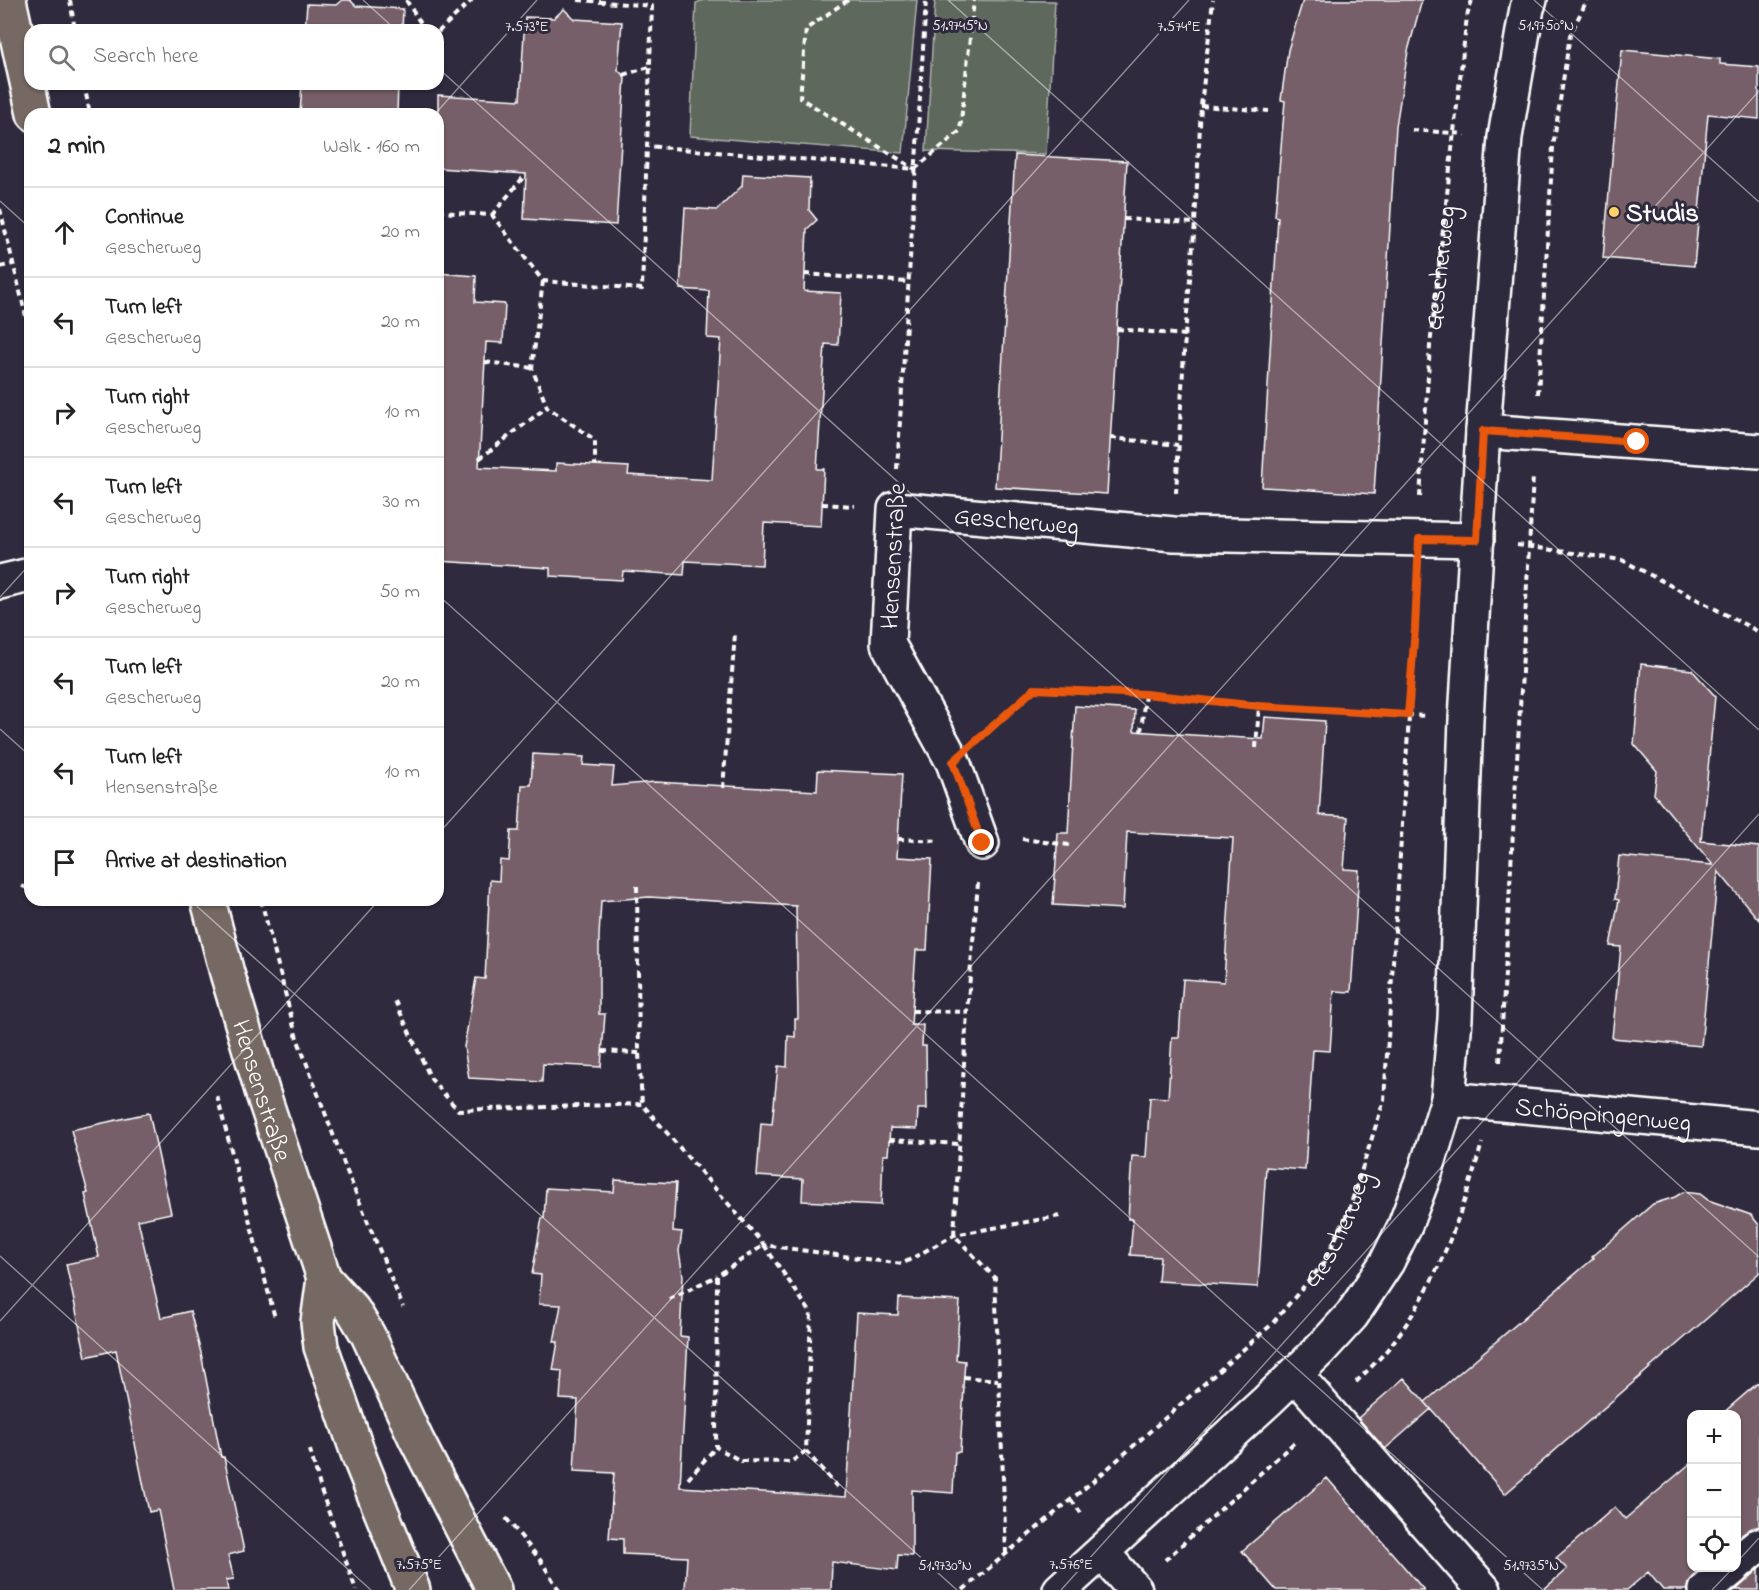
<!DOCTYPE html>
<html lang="en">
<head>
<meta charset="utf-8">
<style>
  :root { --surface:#fff; --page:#f6f6f6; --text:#222; --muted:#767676; --line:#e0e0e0 }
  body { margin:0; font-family:"Indie Flower",sans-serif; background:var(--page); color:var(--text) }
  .controls { position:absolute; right:18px; bottom:18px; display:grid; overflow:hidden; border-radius:12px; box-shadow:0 2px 4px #0004 }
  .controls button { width:54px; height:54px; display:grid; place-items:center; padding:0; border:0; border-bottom:2px solid var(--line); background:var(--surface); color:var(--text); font:30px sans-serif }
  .stop { position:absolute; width:18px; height:18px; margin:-14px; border:4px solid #ea580c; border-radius:50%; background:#fff }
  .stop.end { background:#ea580c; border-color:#fff; box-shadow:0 2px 6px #0008 }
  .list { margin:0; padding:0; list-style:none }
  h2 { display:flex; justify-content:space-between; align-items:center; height:78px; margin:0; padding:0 24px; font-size:26px }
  h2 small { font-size:20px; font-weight:400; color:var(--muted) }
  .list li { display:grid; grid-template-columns:39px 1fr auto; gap:18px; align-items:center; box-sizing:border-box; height:90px; padding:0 24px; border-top:2px solid var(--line) }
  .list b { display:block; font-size:22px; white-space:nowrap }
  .list p { margin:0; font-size:20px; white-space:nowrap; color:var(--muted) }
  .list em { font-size:20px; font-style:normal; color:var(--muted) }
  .icon { flex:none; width:33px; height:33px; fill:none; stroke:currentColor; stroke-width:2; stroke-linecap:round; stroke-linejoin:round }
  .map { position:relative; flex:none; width:1759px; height:1590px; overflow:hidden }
  .search { position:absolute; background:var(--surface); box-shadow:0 2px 4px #0004; left:24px; top:24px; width:420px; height:66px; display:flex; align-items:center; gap:15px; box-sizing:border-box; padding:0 21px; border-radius:18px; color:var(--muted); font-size:22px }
  .panel { position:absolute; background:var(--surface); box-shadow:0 2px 4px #0004; left:24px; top:108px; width:420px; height:798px; border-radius:18px }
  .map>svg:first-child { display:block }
</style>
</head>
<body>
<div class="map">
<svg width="1759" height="1590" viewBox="0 0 1759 1590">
  <rect width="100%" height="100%" fill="#2f2a3d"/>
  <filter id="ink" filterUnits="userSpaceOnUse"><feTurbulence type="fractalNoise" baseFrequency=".0167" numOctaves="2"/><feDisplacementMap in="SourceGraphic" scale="12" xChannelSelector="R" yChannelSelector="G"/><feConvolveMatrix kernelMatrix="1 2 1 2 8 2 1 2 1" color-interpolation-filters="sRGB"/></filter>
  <g filter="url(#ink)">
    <!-- green -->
    <path fill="#5e675b" stroke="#aeb3ad" stroke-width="1.5" d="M704 0H917L903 153 690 136 696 3Z
      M935 0 1055 1 1046 154 926 151Z"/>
    <!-- building -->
    <path fill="#765e68" stroke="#fff" stroke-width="1.5" d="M342 0H350L356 6 403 9 402 30H305L307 4 336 5Z
      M1303 0H1422L1408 51 1396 126 1374 494 1262 487 1278 217 1275 216 1285 101 1281 100 1288 50Z
      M564 9 574 19 622 22 618 70 625 77 616 225 524 219 526 174 438 168V95L520 100 525 17 554 18Z
      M1622 50 1720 59V64L1759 67V119L1708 114 1694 266 1603 258Z
      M302 84H398L397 114H300Z
      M1015 155 1127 161 1107 494 995 487Z
      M743 174 810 178 809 210 817 220 807 229 804 291 841 293 838 345 825 344 817 469H824L821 526 764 523 762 565 685 561 684 575 623 571 622 580 550 576V568L438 561V273L476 276 475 302 505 304 503 343 486 342 479 467 556 471V463L629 467 628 475 712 480 721 339 707 338 709 291 680 289 685 208 717 210 742 186Z
      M1641 664 1692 670 1715 696 1701 841 1759 847V920L1718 871 1701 1046 1612 1038 1621 947 1610 946 1619 900 1615 899 1619 856 1713 865 1654 794 1657 771 1634 744Z
      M1075 706 1135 710 1134 731 1192 735 1263 739 1265 717 1325 721 1319 815 1348 817 1344 869 1359 870 1351 992 1334 991 1330 1051 1313 1050 1305 1170 1266 1167 1258 1287 1158 1281 1160 1257 1130 1255 1133 1219H1128L1132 1156 1146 1157 1150 1097 1168 1098 1172 1037H1179L1183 979 1224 982 1233 838 1127 832 1123 909 1053 905 1058 833H1068Z
      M533 754 584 757 583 765 614 767 612 786 655 782 817 791 818 770 902 774 897 857 932 859 927 950H916L911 1025H923L922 1046H926L927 1109H918L917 1129 890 1128 888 1155H883L881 1205 802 1201 803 1179 757 1176 761 1123 772 1124 778 1066 787 1067 788 1036 795 1037V1019H798L796 906 649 897 601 901 599 936V1014H605L601 1067 543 1064 542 1082 469 1078 464 1047 476 978 485 979 490 880 499 881 500 860 509 861 511 831H519L522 785H531Z
      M149 1113 171 1213 138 1220 161 1318 190 1311 201 1353 221 1457H224L244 1551 228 1555 234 1579 226 1580 228 1590H174L158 1510 149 1512 116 1350 86 1357 66 1264 99 1257 85 1194 88 1193 71 1130Z
      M615 1180 676 1183 673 1231 682 1232 679 1251 683 1276 680 1336 688 1337 680 1487 846 1497 857 1313 898 1315 899 1298 960 1301 956 1360 965 1361 963 1388H964L960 1452H955L953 1493 912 1490V1556L898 1555 897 1570 832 1562 831 1590H685L687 1557 623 1554V1539L609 1538 614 1473 574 1471 578 1400 560 1399 562 1371 553 1370 558 1342H554L561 1305 539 1304 541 1275 532 1274 542 1218H544L546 1188 614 1192Z
      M1683 1192 1700 1194 1708 1200 1751 1215 1759 1225V1273L1505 1494 1425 1402 1594 1258 1592 1257 1653 1204 1675 1197Z
      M1404 1378 1431 1409 1385 1449 1358 1418Z
      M1759 1382V1527L1748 1530 1737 1539V1414H1722Z
      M1692 1462V1568H1704L1689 1583 1688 1590H1663L1648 1572 1627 1590H1543L1567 1569 1556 1558 1615 1507 1625 1519Z
      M1327 1478 1424 1590H1276L1242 1551Z
      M1759 1569V1590H1736L1748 1579Z"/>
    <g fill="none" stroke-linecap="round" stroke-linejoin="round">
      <!-- minor casing -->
      <g stroke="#fff" stroke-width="38">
        <g id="minor">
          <path d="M1483 431 1759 451"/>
          <path d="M0 582 30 575"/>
          <path id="s3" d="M982 843 953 762 888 644 895 509 1174 534 1477 540"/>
          <path id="s4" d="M1448 1099 1759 1128"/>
          <path d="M1295 1374 1484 1590"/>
          <path d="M1102 1552 1135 1590"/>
          <path d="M1736 1564 1759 1545"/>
          <path d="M1060 1590 1267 1401 1320 1350 1352 1315 1387 1262 1404 1228 1426 1170 1448 1099 1455 1019 1466 719 1483 431 1505 137 1527 8 1530 0"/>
          <path d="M1706 1590 1733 1568"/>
        </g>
      </g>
      <!-- major casing -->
      <g stroke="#fff" stroke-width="38">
        <g id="major">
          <path d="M9 0 34 114"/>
          <path id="s5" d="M208 900 227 973 263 1094 324 1278 353 1310 368 1335 416 1439 494 1590"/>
          <path d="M324 1278 318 1322 321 1347 360 1459 413 1590"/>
        </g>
      </g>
      <!-- path -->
      <g stroke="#fff" stroke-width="4" stroke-dasharray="6 4.5" stroke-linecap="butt">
        <path d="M70 0 75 30"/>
        <path d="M406 0 425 30"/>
        <path d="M578 0 652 6 647 146 915 169 960 131 974 0"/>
        <path d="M848 0 806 29 800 98 915 169"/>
        <path d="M438 32 472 0"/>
        <path d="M623 75 649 67"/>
        <path d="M84 84 90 114"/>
        <path d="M1201 106 1269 111"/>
        <path d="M1412 130 1465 134"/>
        <path d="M0 209 30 333"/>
        <path d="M438 212 492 215 543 281 642 289 647 146"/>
        <path d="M492 215 526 174"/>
        <path d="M1123 219 1195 223"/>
        <path d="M0 267 13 264"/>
        <path d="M805 274 907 282"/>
        <path d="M543 281 532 368 547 407 595 440V465"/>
        <path d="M1117 329 1185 335"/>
        <path d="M485 362 532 368"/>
        <path d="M1538 394 1553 147 1570 35 1587 0"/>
        <path d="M1111 438 1178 445"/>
        <path d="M479 459 547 407"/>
        <path d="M897 469 926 0"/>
        <path d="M1176 493 1185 335 1195 223 1201 106 1213 0"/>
        <path id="s1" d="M1420 497 1430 346 1467 16 1472 0"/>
        <path d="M822 504 855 506"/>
        <path d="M1517 545 1622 560 1759 632"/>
        <path d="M1141 732 1145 694"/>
        <path d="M984 734 1034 689 1145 694 1259 706 1426 716"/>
        <path d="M1256 748 1259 706"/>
        <path d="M723 788 735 634"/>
        <path d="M898 839 939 841"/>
        <path d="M1022 839 1069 845"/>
        <path d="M978 883 967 1012 954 1235 995 1278 1006 1553"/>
        <path d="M22 886 30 889"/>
        <path d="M637 886 639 1053 642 1104"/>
        <path d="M261 900 296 1035 346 1169 403 1307"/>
        <path d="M395 1001 431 1079 458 1110 642 1104 764 1245 902 1264 954 1235 1060 1216"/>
        <path d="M912 1011 967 1012"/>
        <path d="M602 1051 639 1053"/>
        <path d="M1500 1062 1533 477"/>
        <path d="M217 1096 275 1318"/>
        <path d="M889 1140 959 1144"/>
        <path d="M764 1245 811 1313 806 1451 791 1462 741 1461 716 1447 717 1276Z"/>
        <path d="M669 1299 717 1276"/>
        <path d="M963 1377 998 1380"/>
        <path d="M1356 1382C1368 1370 1381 1358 1391 1345 1437 1286 1462 1214 1482 1143"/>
        <path d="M310 1450 321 1490 356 1590"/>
        <path d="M806 1451 838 1488"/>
        <path d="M688 1479 716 1447"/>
        <path d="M1071 1500 1081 1513"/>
        <path d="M506 1518 541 1561 559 1590"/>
        <path d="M1165 1560 1297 1440"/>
        <path id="s2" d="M963 1590 1098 1477 1271 1325 1323 1264 1349 1210 1384 1100 1418 579"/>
      </g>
      <!-- minor -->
      <use href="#minor" stroke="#2f2a3d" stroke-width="33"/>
      <!-- major -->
      <use href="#major" stroke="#766964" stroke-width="33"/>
    </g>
  </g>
  <g fill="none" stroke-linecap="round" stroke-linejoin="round" filter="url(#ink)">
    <!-- route -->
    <path stroke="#ea580c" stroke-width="8" d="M982 843 953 762 1034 689 1145 694 1259 706 1408 715 1415 629 1419 539 1477 540 1483 431 1637 442"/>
  </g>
  <!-- ticks -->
  <path fill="none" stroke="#fff" stroke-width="1.5" stroke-opacity="0.45" d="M363 0 396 30M948 0 1759 730M1534 0 1759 202M438 68 1759 1257M435 114 537 0M0 201 30 228M438 595 1543 1590M0 597 30 564M0 729 30 756M438 834 1189 0M190 900 957 1590M0 1256 371 1590M0 1321 379 900M1736 1563 1759 1538M409 1590 1759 91M1061 1590 1759 814M1712 1590 1733 1568"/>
  <!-- markers -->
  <circle fill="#ffd166" stroke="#2f2a3d" stroke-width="2" cx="1614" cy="212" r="6"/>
  <g text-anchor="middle" stroke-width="6" stroke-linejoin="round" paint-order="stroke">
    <!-- poi labels -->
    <g font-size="26" font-weight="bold" fill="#fff" stroke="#2f2a3d" text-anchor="start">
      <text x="1626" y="221">Studis</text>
    </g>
    <!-- street labels -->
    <g font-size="26" fill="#fff" stroke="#2f2a3d">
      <text dy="9" stroke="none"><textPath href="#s1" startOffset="230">Gescherweg</textPath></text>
      <text dy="9" stroke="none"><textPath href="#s3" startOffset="478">Gescherweg</textPath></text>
      <text transform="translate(892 556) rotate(-87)" y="9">Hensenstraße</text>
      <text dy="9" stroke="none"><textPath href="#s5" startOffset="198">Hensenstraße</textPath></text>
      <text dy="9" stroke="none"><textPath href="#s4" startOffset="156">Schöppingenweg</textPath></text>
      <text dy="9" stroke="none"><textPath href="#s2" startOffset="524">Gescherweg</textPath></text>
    </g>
  </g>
  <g font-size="15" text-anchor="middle" fill="#fff" stroke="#2f2a3d" stroke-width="6" stroke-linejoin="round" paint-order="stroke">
    <text x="1546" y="30">51.9750°N</text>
    <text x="960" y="30">51.9745°N</text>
    <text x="527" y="31">7.573°E</text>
    <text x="1179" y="31">7.574°E</text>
    <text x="419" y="1569">7.575°E</text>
    <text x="1071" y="1569">7.576°E</text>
    <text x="945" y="1570">51.9730°N</text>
    <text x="1531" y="1570">51.9735°N</text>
  </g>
</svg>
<div class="controls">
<button>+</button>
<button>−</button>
<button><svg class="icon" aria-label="locate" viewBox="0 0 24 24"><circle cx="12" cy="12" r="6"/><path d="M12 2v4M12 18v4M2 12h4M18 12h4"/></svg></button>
</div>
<div class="stop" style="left:1637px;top:442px"></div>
<div class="stop end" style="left:982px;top:843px"></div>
<div class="search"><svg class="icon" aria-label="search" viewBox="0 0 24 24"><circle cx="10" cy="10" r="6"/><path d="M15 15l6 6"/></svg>Search here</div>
<section class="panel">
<h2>2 min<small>Walk · 160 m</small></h2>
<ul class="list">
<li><svg class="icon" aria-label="ahead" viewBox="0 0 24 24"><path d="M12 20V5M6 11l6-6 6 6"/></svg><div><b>Continue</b><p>Gescherweg</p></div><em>20 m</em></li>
<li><svg class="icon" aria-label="left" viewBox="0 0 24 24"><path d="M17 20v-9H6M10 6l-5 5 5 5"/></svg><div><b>Turn left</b><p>Gescherweg</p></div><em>20 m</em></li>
<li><svg class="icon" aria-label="right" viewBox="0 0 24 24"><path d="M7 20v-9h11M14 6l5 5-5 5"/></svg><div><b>Turn right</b><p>Gescherweg</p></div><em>10 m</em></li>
<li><svg class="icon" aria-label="left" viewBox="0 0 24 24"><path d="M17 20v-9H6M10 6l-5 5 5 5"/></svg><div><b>Turn left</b><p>Gescherweg</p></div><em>30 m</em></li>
<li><svg class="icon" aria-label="right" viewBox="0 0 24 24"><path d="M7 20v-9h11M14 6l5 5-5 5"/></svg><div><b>Turn right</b><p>Gescherweg</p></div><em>50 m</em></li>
<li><svg class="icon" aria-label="left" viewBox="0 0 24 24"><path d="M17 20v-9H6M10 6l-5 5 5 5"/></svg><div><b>Turn left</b><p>Gescherweg</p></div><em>20 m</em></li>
<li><svg class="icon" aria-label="left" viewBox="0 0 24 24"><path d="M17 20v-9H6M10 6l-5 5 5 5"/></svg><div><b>Turn left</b><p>Hensenstraße</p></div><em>10 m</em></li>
<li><svg class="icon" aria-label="arrive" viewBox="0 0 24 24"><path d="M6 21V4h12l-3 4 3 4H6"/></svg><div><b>Arrive at destination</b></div></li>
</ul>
</section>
</div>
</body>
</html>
